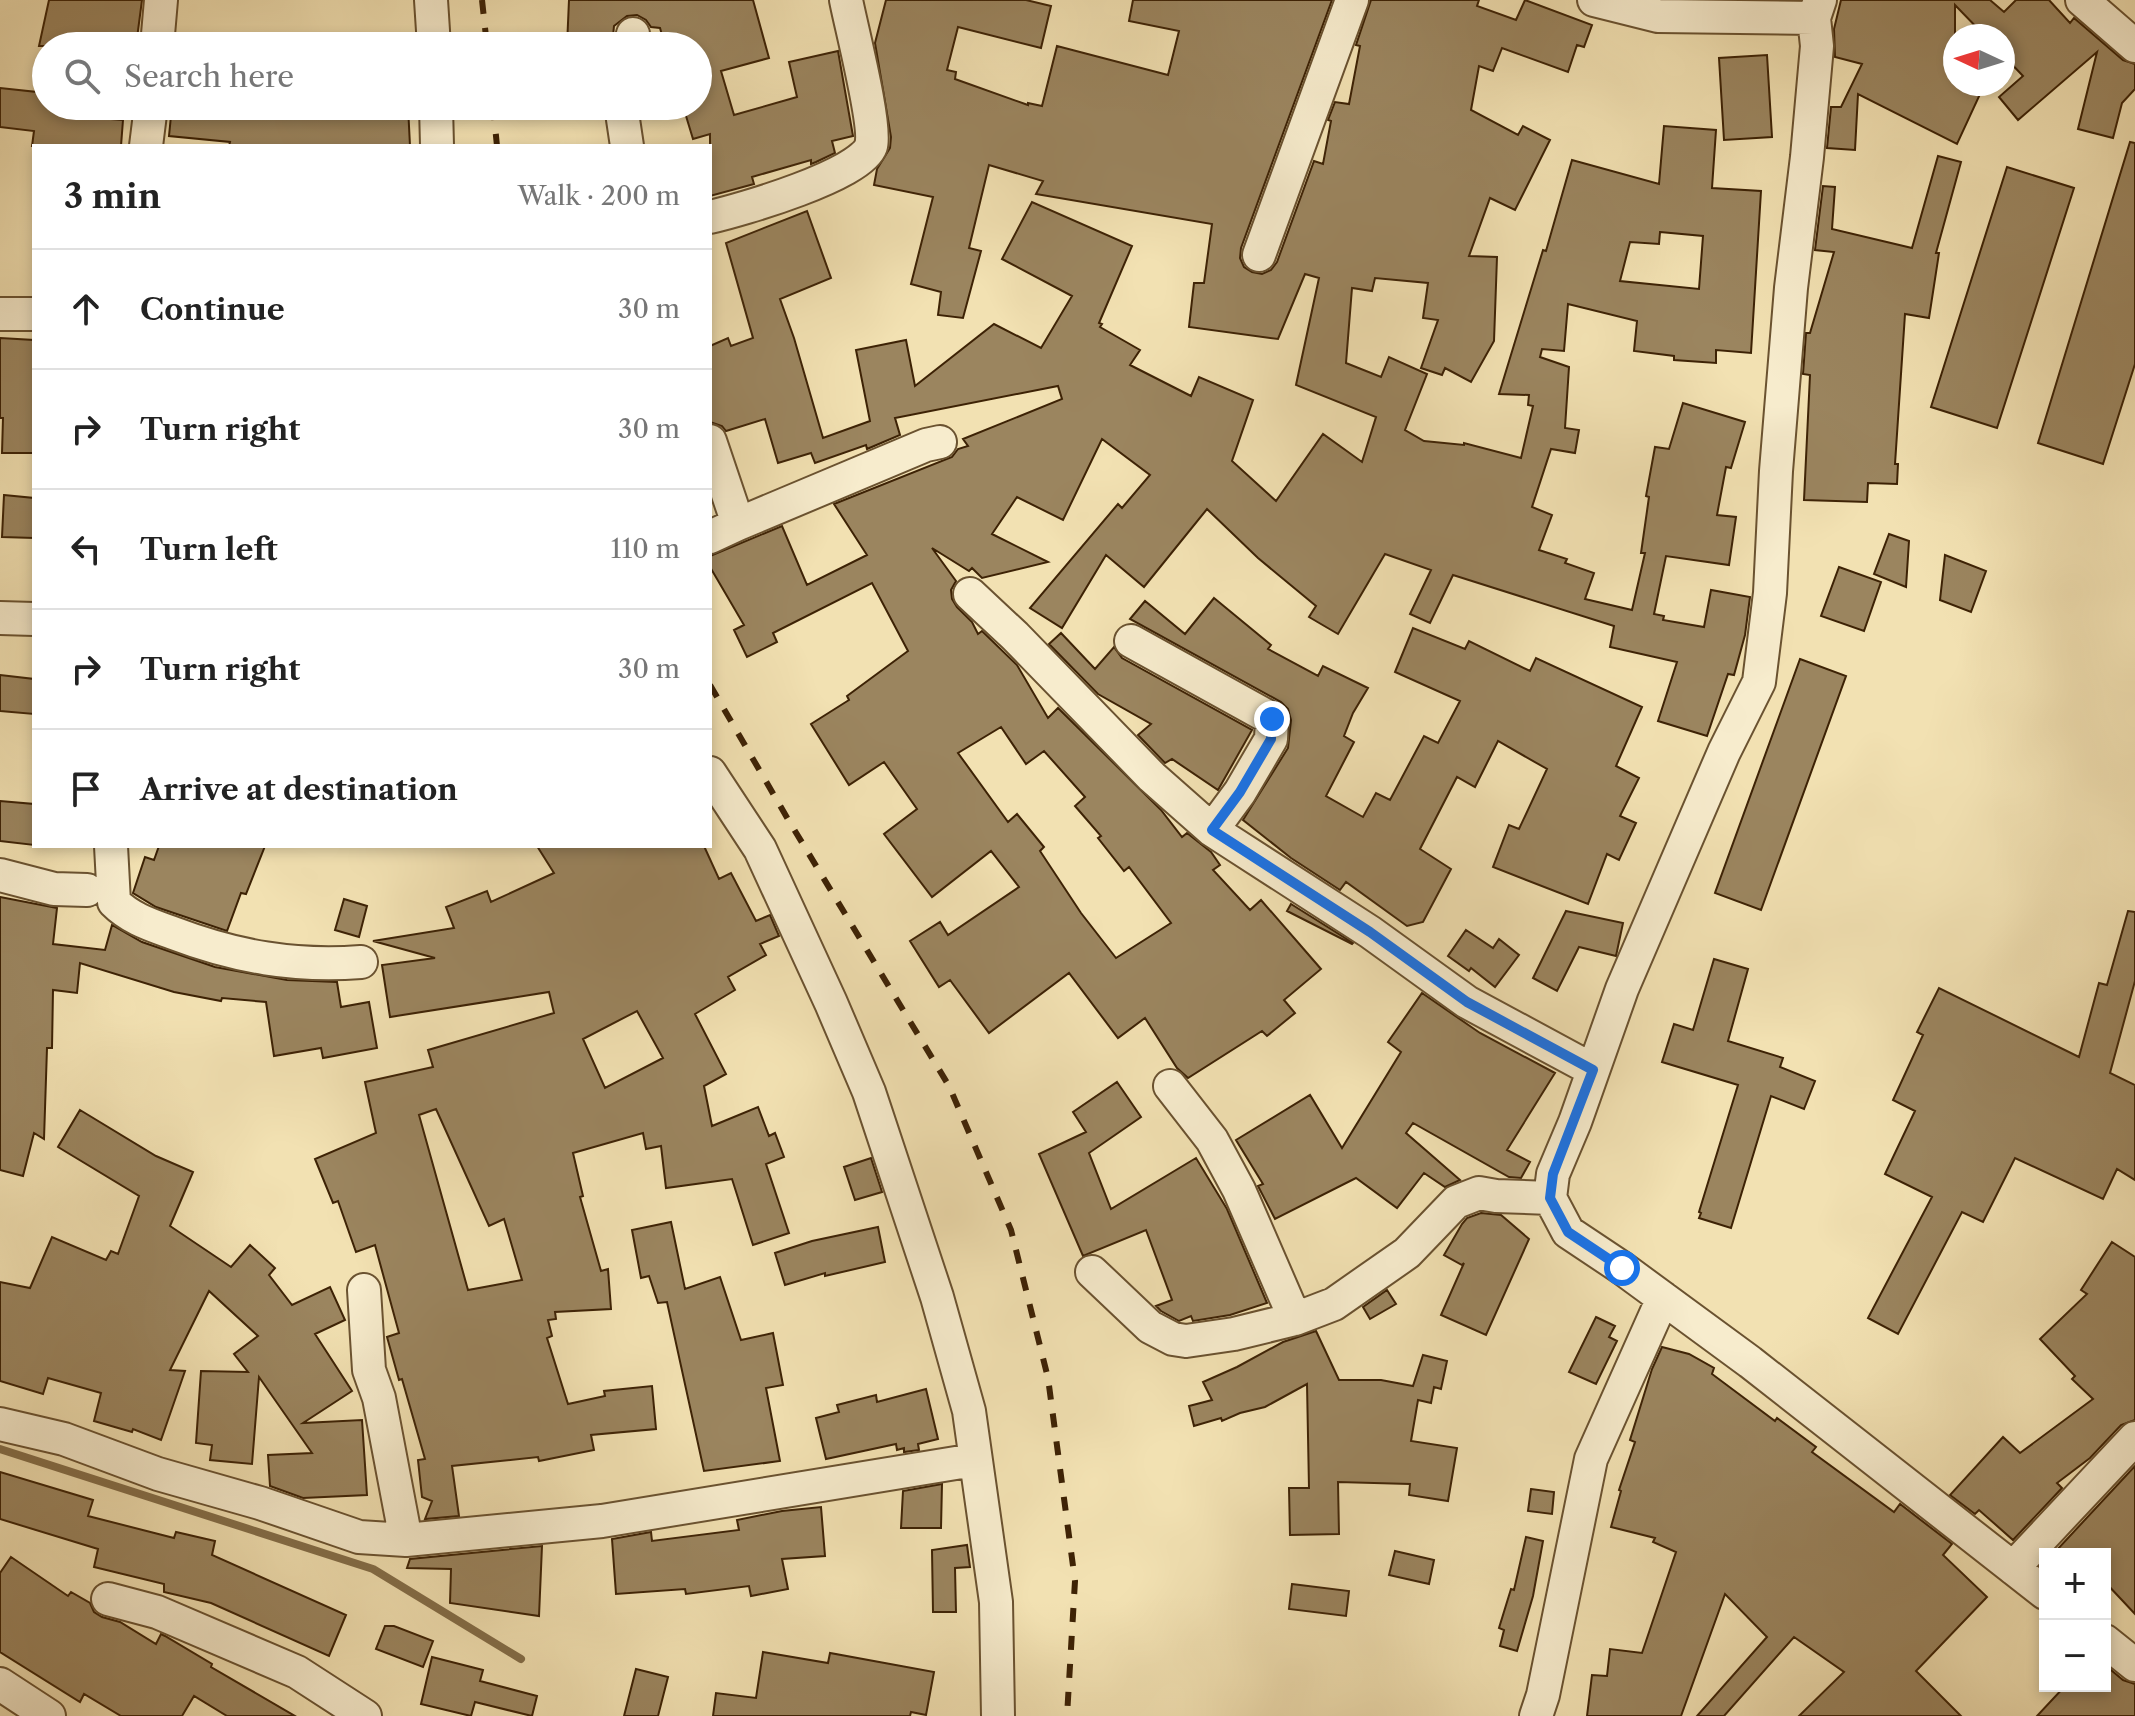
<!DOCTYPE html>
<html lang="en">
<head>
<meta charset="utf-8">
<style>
  :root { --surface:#fff; --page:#f6f6f6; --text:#222; --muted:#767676; --line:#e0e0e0 }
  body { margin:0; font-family:"Libre Caslon Text",serif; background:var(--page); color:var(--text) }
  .controls { position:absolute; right:24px; bottom:24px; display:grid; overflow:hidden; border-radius:0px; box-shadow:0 4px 12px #0003 }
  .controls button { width:72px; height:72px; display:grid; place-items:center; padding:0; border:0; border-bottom:2px solid var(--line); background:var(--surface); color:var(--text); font:40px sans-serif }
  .compass { position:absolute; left:1943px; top:24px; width:72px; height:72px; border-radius:50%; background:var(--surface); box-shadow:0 4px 12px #0003; rotate:274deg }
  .stop { position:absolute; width:24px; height:24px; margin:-18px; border:6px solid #1a73e8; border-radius:50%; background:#fff }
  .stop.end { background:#1a73e8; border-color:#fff; box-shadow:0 2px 8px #0008 }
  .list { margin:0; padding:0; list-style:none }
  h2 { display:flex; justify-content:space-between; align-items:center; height:104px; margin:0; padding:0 32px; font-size:34px }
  h2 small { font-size:26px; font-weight:400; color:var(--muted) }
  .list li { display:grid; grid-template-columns:52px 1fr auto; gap:24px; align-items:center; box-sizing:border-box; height:120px; padding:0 32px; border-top:2px solid var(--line) }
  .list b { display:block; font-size:30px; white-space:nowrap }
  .list em { font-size:26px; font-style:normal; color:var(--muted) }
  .icon { flex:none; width:44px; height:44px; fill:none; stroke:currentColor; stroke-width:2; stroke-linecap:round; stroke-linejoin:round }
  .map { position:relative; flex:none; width:2135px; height:1716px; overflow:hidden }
  .search { position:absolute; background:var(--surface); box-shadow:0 4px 12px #0003; left:32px; top:32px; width:680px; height:88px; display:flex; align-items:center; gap:20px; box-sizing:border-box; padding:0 28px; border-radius:44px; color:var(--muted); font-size:30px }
  .panel { position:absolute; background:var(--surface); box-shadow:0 4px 12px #0003; left:32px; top:144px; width:680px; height:704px; border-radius:0px }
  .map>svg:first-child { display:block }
</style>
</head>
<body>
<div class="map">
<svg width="2135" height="1716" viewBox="0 0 2135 1716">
  <rect width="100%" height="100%" fill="#f2e1b2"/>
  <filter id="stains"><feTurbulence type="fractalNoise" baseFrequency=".0025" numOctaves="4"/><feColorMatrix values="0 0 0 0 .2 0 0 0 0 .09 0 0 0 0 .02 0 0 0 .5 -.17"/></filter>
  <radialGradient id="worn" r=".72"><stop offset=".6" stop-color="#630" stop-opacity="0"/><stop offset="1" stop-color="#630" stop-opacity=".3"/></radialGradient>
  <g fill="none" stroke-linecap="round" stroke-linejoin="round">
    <!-- stream -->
    <path stroke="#846e49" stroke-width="8" d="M0 1449 373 1569 521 1659"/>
  </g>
  <!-- building -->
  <path fill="#9b855f" stroke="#3d2205" stroke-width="2" fill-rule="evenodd" d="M49 0H142L136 46H39Z
    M569 0H753L769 58 721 71 734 115 797 97 789 62 838 51 853 136 832 141 835 153 816 162 811 164V160L752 177 754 184 710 196V134L693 139 683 106H698V46H665L660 28 651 27 646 20 637 15 627 16 614 26 612 46H567Z
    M886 0H1026L1051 6 1041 48 958 27 947 70 956 72 955 79 1028 105V103L1042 106 1057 46 1168 75 1179 31 1129 21 1133 0H1332L1241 248 1240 258 1244 267 1252 272 1262 274 1271 270 1277 262 1314 161 1323 164 1331 121 1328 120 1335 102 1349 104 1360 46 1356 45 1371 0H1479L1477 6 1516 20 1525 0 1592 25 1584 47 1577 45 1568 72 1502 48 1493 71 1479 66 1471 110 1518 135 1523 126 1550 140 1515 210 1490 198 1469 256 1497 257 1494 341 1471 382 1445 368 1442 375 1421 368 1438 320 1423 318 1428 283 1375 278 1372 291 1352 288 1346 363 1381 377 1389 357 1427 374 1405 430 1424 441 1464 445V443L1521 458 1533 406 1528 405 1529 395 1499 394 1543 250 1546 251 1572 160 1659 184 1664 126 1716 130 1712 188 1761 191 1751 353 1716 350V363L1674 360V356L1634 351 1637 321 1568 304 1564 351 1542 349 1540 357 1569 367 1565 428 1579 430 1575 453 1551 449 1532 507 1552 515 1539 550 1567 559 1565 563 1594 573 1585 599 1632 610 1645 553H1641L1649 497 1646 496 1655 447 1669 449 1683 403 1745 422 1731 468 1726 467 1717 515 1736 517 1729 565 1666 556 1654 614 1664 616 1663 620 1704 627 1711 590 1750 597 1745 635 1734 675 1728 674 1707 736 1658 721 1677 662 1610 647 1614 626 1453 575 1430 623 1410 614 1431 570 1385 554 1338 634 1309 617 1316 606 1258 558 1207 509 1144 587 1106 555 1062 628 1030 608 1118 504 1122 508 1150 475 1102 439 1063 520 1017 497 992 534 1048 562 982 578 972 568 969 571 932 548 956 581 951 590 952 599 957 607 972 622 978 634 982 631 1017 665 1048 718 1058 708 1161 810 1182 837 1187 833 1211 852 1220 865 1213 870 1250 910 1261 900 1321 969 1284 1000 1295 1013 1267 1036 1262 1031 1188 1078 1177 1068 1145 1018 1118 1038 1069 973 989 1033 950 980 939 987 910 941 940 922 948 935 1019 887 991 851 932 897 884 834 917 809 884 762 849 785 811 724 849 700 847 696 908 651 872 583 773 633 777 642 747 657 734 630 744 625 710 567V556L782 526 807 585 867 555 834 504 952 457 958 449 968 446 963 439 1062 399 1058 386 895 418 900 435 867 449 866 445 815 463 811 453 778 463 765 419 726 431 722 426 710 422V346L728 338 731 346 753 338 726 243 807 211 831 278 780 299 794 338 823 438 870 421 856 350 906 340 915 386 994 324 1041 348 1072 296 1002 259 1032 202 1132 246 1099 323 1102 324 1100 327 1140 350 1130 365 1191 396 1199 377 1253 400 1232 461 1276 501 1323 434 1362 462 1376 417 1296 385 1319 278 1305 274 1278 339 1189 327 1194 283H1204L1212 224 1036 194 1043 181 989 165 969 248 981 251 963 318 938 315 941 292 911 284 933 197 874 185 877 169 890 148 891 137 875 43ZM1660 232 1703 236 1699 289 1620 281 1630 242 1659 244ZM1001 727 1026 764 1044 751 1085 797 1075 806 1101 836 1098 838 1124 871 1129 867 1171 923 1116 958 1081 913 1040 851 1044 847 1017 814 1008 822 958 753Z
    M1841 0H1990L2004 12 2016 0H2049L2070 23 2074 18 2123 60 2135 64V89L2122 103 2113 138 2078 129 2097 52 2018 120 1999 97 2023 76 2003 55V36H1985L1955 5V84H1964L1981 92 1957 144 1858 94 1855 150 1827 148 1831 107H1841L1862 64 1835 57 1834 29Z
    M1767 55 1772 137 1724 140 1719 58Z
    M0 88 46 93V106H115L112 119 123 120 121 146H32L34 131 0 127Z
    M172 106H408L410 146H229L230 142 169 136Z
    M2130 142 2135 143V364L2103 464 2038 443Z
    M1938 156 1961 162 1936 253H1939L1929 318 1905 314 1895 464H1898L1897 484 1868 483 1867 502 1804 500 1810 375 1803 374 1806 333H1810L1834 252 1815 250 1823 186 1835 187 1832 229 1912 248Z
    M2007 167 2074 188 1997 428 1931 407Z
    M0 338 34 340V453H2L3 418H0Z
    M4 495 34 498V538L2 537Z
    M1889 534 1909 541 1906 587 1874 574Z
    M1945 555 1986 571 1971 612 1940 600Z
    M1839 567 1881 582 1864 631 1821 616Z
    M1214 598 1271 645 1268 649 1318 676 1323 666 1368 688 1353 713 1344 736 1354 742 1326 796 1363 817 1376 793 1390 800 1424 736 1438 743 1460 701 1395 672 1413 628 1465 649 1469 641 1530 671 1536 658 1642 707 1616 766 1639 778 1620 816 1636 823 1619 860 1607 854 1588 904 1493 867 1509 825 1519 829 1547 769 1498 741 1475 787 1457 777 1420 849 1451 869 1423 922 1407 926 1346 882 1340 890 1291 858 1243 820 1288 748 1291 720 1288 709 1281 702 1130 619 1145 601 1185 634Z
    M1061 633 1095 669 1114 647 1122 658 1252 730 1218 790 1172 759 1165 763 1138 735 1151 724 1098 694 1049 644Z
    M1800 659 1846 676 1761 910 1715 893Z
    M0 675 34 679V714L0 711Z
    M0 801 34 804V845L0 841Z
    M159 846H265L246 894 241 893 227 931 156 907 133 893 145 857 154 860Z
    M537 846H704L719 879 731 873 756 921 770 915 779 936 760 944 766 955 728 977 735 990 695 1014 726 1074 704 1086 712 1126 758 1107 769 1136 775 1133 784 1157 766 1164 789 1233 753 1245 732 1179 666 1188 661 1146 646 1149 643 1133 573 1153 583 1196 580 1197 601 1271 608 1269 611 1309 555 1312 556 1319 548 1320 552 1336 547 1338 568 1404 605 1396 604 1391 652 1386 656 1429 591 1435 594 1450 539 1461 538 1457 452 1466 459 1516 425 1519 432 1501 422 1497 418 1460 425 1459 402 1379 399 1380 387 1337 399 1333 375 1245 356 1252 338 1201 333 1203 315 1159 376 1133 365 1082 433 1067 428 1050 554 1013 549 992 390 1017 382 965 435 958 373 941 454 928 446 907 487 891 491 902 554 873ZM637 1011 663 1058 605 1088 583 1039ZM436 1109 489 1226 504 1219 522 1280 468 1290 419 1115Z
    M0 897 57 908 53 944 105 950 112 925 142 942 215 967 287 980 337 982 341 1007 369 1002 377 1048 323 1058 321 1048 274 1056 266 1002 222 998 221 1001 174 992 80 963 77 993 53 990 52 1048H47L44 1139 34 1133 23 1176 0 1170Z
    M344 899 367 906 359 937 335 930Z
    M1291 904 1353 943 1352 944 1287 911Z
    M1566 911 1623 923 1616 956 1579 947 1557 991 1533 978Z
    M2128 911 2135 912V981L2110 1073 2135 1085V1180L2117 1169 2103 1199 2015 1158 1983 1222 1962 1212 1898 1334 1868 1318 1932 1197 1885 1174 1915 1111 1893 1100 1923 1035 1917 1032 1939 988 2079 1057 2099 983 2107 985Z
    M1466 930 1493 948 1499 939 1519 955 1495 987 1471 968 1469 971 1448 956Z
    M1714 959 1748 969 1728 1041 1783 1058 1780 1067 1815 1081 1804 1109 1771 1096 1731 1228 1699 1218 1701 1213 1699 1212 1738 1085 1662 1062 1674 1024 1693 1030Z
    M1422 993 1480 1033 1555 1073 1507 1150 1530 1162 1521 1178 1509 1177 1413 1123 1406 1133 1460 1180 1445 1187 1424 1173 1397 1208 1356 1178 1275 1219 1258 1186 1263 1184 1236 1140 1310 1095 1342 1148 1401 1052 1388 1042Z
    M1117 1082 1141 1117 1089 1153 1111 1209 1196 1158 1227 1209 1267 1303 1230 1315 1193 1321 1191 1316 1179 1321 1161 1311 1156 1306 1172 1300 1146 1230 1083 1256 1039 1154 1086 1132 1073 1112Z
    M80 1110 156 1156 193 1172 170 1226 231 1267 250 1245 275 1268 269 1275 292 1305 330 1287 345 1320 315 1334 352 1391 303 1423 362 1420 367 1495 303 1498 270 1486 268 1455 312 1453 259 1377 252 1464 210 1460 212 1445 196 1443 201 1371 248 1372 234 1354 258 1336 209 1291 170 1370 185 1371 161 1440 133 1429 132 1432 94 1421 101 1393 48 1378 43 1394 0 1381V1282L30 1288 52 1237 106 1260 111 1251 118 1254 139 1196 58 1147Z
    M871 1158 882 1192 855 1200 844 1167Z
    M1481 1213 1501 1215 1529 1239 1486 1335 1441 1315 1464 1263 1462 1265 1444 1255 1462 1224 1467 1218Z
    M671 1222 685 1289 720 1277 741 1340 773 1333 783 1385 766 1388 780 1461 704 1471 667 1302 658 1303 649 1276 641 1278 632 1230Z
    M878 1227 885 1262 825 1276V1273L785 1285 775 1253 812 1241Z
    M2112 1242 2135 1257V1420L2121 1425 2090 1458 2057 1483 2062 1488 2013 1540 1979 1510 1975 1514 1950 1495 2003 1437 2020 1453 2093 1399 2072 1379 2075 1376 2040 1339 2087 1294 2081 1290Z
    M1387 1290 1396 1304 1370 1319 1363 1307Z
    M1596 1317 1615 1326 1609 1337 1617 1341 1596 1384 1569 1372Z
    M1316 1331 1339 1380H1381L1413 1386 1423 1355 1447 1361 1441 1389 1434 1387 1431 1403 1418 1400 1411 1441 1457 1448 1448 1501 1409 1495 1410 1484 1338 1482 1339 1534 1290 1535 1289 1488H1309L1307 1384 1265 1407 1240 1413 1222 1421 1221 1418 1194 1426 1189 1406 1212 1400 1203 1382 1237 1367 1283 1342Z
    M1662 1347 1689 1354 1714 1368 1712 1374 1775 1421 1777 1418 1816 1447 1812 1452 1894 1512 1900 1504 1952 1544 1943 1555 1987 1597 1916 1671 1961 1716H1799L1844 1672 1794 1637 1724 1716H1697L1767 1637 1725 1594 1681 1716H1587L1592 1675 1607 1676 1610 1649 1642 1653 1676 1552 1653 1542 1655 1538 1611 1527 1621 1491 1619 1490 1635 1442 1630 1440 1652 1369Z
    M926 1389 938 1439 918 1444 919 1450 904 1452V1448L897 1450 896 1444 826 1459 816 1418 839 1412 837 1405 876 1395 877 1402Z
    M2135 1466V1614L2105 1582V1554H2057L2055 1552Z
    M0 1472 93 1500 88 1516 174 1538 176 1532 215 1541 212 1555 346 1615 329 1656 211 1603 164 1592V1584L94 1567 98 1549 0 1519Z
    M942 1484 941 1528H901L903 1491Z
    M1531 1489 1554 1492 1552 1514 1528 1511Z
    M821 1507 825 1556 782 1559 788 1589 751 1596 749 1586 686 1594 685 1589 616 1594 612 1539 651 1532 652 1541 739 1530 737 1520 782 1511Z
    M1526 1537 1543 1541 1533 1596 1517 1651 1500 1646 1504 1630 1499 1628 1511 1589 1514 1590Z
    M967 1545 970 1567 955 1568 956 1612H933L932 1550Z
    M542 1546 539 1616 450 1603 451 1569 407 1568 410 1559Z
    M1395 1551 1434 1560 1429 1584 1389 1575Z
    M11 1557 68 1596 71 1592 90 1603 94 1612 102 1617 120 1622 156 1644 161 1634 165 1636 212 1664 211 1667 295 1716H227L194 1696 182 1716H121L84 1694 80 1702 0 1652V1573Z
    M1292 1584 1349 1591 1346 1616 1289 1609Z
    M385 1626H394L433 1641 423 1667 376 1649Z
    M763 1652 828 1663 830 1653 934 1672 926 1715 911 1712 910 1716H713L716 1693 756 1698Z
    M432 1657 483 1670 480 1681 537 1696 532 1716 475 1702 471 1716 421 1704Z
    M2105 1665 2123 1680 2135 1684V1716H2037L2065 1686H2105Z
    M636 1669 668 1677 658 1716H624Z"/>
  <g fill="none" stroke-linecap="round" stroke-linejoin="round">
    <!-- minor casing -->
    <g stroke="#6a5230" stroke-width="36">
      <path id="minor" d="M431 0 434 46
        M1594 0 1658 16 1814 18
        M1820 0 1814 18 1817 46 1807 157 1791 288 1776 471 1770 593 1759 682 1724 752 1622 989 1575 1122 1553 1174 1550 1198 1568 1232 1622 1268 1750 1362 2045 1593
        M2082 0 2135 46
        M157 46 161 0
        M630 46 633 34
        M436 106 437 146
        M621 106 627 146
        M146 146 151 106
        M710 217C741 210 861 175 871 146 877 126 851 26 846 0
        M1259 255 1352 0
        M0 314H34
        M710 441 738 524 926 445 940 442
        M710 537 738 524
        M970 594 1015 636 1152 777 1212 830 1370 932 1467 1002 1593 1070
        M0 618 34 619
        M1131 641 1272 719 1271 739 1240 792 1212 830
        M710 773 760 849 831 1003 869 1092 937 1297 969 1411 996 1602 998 1716
        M111 846 114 902C131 919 151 925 173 933 236 957 295 967 361 962
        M0 875 54 889 87 890
        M1170 1086 1212 1140 1239 1190 1295 1319
        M1092 1272 1150 1327 1173 1339 1186 1341 1234 1334 1295 1319 1334 1304 1407 1253 1456 1202 1479 1193 1496 1196 1550 1198
        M364 1290 369 1370 379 1398 406 1540
        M0 1424 64 1439 158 1474 260 1503 359 1537 406 1540 602 1521 974 1460
        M2013 1568 2135 1438
        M108 1599 157 1612 297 1672 365 1716
        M2105 1641 2135 1665
        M0 1684 49 1716
        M1536 1716 1543 1695 1591 1459 1663 1298"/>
    </g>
    <!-- minor -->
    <use href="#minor" stroke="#f7eccd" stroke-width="32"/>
    <!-- rail -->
    <path stroke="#3d2205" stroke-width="6" stroke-dasharray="14 14" stroke-linecap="butt" d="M482 0 487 46
      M493 106 497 146
      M710 685 789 821 949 1086 1011 1230 1048 1378 1075 1581 1067 1716"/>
  </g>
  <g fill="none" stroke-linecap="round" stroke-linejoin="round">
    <!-- route -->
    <path stroke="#1a73e8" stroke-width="10" d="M1272 719 1271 739 1240 792 1212 830 1370 932 1467 1002 1593 1070 1553 1174 1550 1198 1568 1232 1622 1268"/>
  </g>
  <rect width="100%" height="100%" filter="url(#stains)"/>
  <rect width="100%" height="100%" fill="url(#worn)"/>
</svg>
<div class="controls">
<button>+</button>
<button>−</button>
</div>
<svg class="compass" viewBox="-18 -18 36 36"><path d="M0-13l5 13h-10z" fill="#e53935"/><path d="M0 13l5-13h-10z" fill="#767676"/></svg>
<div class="stop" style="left:1622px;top:1268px"></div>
<div class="stop end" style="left:1272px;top:719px"></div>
<div class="search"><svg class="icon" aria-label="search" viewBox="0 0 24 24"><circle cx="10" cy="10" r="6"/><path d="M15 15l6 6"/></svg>Search here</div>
<section class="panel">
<h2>3 min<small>Walk · 200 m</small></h2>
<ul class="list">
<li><svg class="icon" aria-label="ahead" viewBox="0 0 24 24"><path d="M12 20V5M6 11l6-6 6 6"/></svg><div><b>Continue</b></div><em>30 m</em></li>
<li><svg class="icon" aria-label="right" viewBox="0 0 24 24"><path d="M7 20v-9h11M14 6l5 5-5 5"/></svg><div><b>Turn right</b></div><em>30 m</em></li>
<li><svg class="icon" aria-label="left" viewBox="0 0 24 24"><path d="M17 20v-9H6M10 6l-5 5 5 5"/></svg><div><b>Turn left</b></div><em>110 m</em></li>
<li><svg class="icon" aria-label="right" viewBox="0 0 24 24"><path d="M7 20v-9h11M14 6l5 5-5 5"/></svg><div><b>Turn right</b></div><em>30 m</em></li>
<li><svg class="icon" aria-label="arrive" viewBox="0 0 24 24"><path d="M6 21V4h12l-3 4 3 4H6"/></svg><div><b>Arrive at destination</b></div></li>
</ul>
</section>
</div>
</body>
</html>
